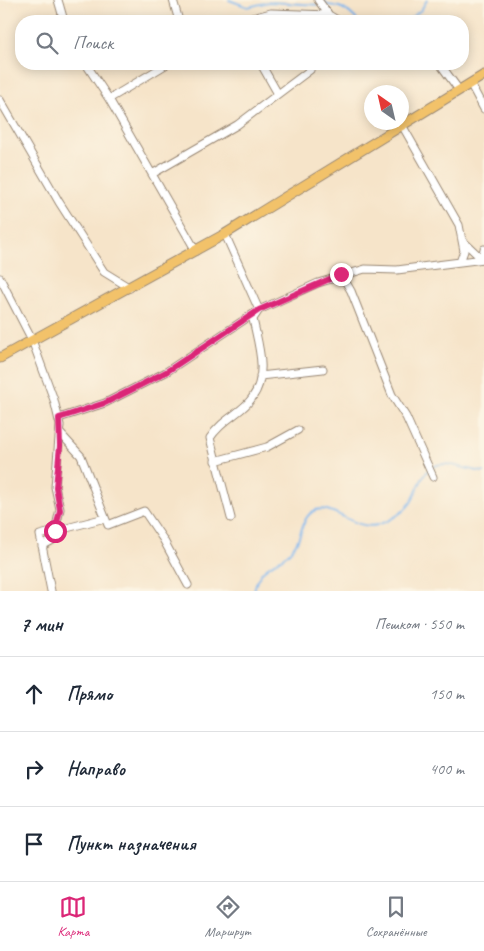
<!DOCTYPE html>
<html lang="ru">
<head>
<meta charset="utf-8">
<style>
  :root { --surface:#fff; --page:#f2f2f3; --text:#1f2937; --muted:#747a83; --line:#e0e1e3; --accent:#db2777 }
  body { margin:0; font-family:Caveat,sans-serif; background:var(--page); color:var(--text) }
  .compass { position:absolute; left:364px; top:85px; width:45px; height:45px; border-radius:50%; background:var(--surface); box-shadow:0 2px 12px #0003; rotate:326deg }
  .stop { position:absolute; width:15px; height:15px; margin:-11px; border:4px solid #db2777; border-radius:50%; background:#fff }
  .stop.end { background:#db2777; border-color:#fff; box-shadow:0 1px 5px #0008 }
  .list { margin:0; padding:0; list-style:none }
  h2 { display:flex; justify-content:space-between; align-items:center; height:65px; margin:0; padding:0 20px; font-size:21px }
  h2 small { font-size:16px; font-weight:400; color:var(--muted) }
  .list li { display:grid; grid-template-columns:32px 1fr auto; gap:15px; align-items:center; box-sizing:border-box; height:75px; padding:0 20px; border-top:1px solid var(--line) }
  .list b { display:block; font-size:19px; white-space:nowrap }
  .list em { font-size:16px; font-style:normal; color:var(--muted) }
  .icon { flex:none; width:28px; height:28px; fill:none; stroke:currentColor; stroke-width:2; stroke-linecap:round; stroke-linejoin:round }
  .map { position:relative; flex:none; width:484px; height:591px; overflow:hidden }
  .search { position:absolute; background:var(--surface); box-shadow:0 2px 12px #0003; left:15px; right:15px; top:15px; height:55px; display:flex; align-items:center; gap:12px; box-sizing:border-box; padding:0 18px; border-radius:20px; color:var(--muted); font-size:19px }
  .sheet { height:290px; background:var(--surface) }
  nav { display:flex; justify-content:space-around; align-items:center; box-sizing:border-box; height:70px; border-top:1px solid var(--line); background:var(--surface); font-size:14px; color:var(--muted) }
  nav a { display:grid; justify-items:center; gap:2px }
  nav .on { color:var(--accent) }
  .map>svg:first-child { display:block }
</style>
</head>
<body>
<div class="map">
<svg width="484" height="591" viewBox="0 0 484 591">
  <rect width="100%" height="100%" fill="#fcf5e5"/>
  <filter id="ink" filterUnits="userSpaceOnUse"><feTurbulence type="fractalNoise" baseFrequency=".02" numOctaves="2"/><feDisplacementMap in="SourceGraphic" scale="10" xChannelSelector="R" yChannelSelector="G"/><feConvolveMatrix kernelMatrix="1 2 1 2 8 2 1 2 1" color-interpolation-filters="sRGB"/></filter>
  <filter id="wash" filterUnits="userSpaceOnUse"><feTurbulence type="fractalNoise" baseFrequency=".0096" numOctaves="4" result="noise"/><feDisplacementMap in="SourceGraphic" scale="20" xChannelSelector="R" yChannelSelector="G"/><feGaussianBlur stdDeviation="1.12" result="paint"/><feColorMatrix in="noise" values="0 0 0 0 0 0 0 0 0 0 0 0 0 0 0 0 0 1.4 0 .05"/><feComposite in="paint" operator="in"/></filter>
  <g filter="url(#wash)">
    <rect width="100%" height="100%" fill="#f6e4c9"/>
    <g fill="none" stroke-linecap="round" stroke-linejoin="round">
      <!-- stream -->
      <path stroke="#7db6ee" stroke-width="2" d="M229 0 248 7 269 2 319 5
        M324 0 327 5
        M324 5C340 5 347 9 358 21
        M407 21 421 10 427 0
        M254 591C260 560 280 568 295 545 303 534 301 516 316 510 332 504 356 531 377 525 390 521 407 511 413 499 420 486 423 465 443 464 455 464 471 471 484 472"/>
    </g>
  </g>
  <g filter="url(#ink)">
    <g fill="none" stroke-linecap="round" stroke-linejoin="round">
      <!-- minor casing -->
      <g stroke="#988774" stroke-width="9">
        <path id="minor" d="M58 0 64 21
          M173 0 179 21
          M318 0 329 15 339 21
          M241 21 271 13 329 15
          M86 64 109 99 196 251
          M261 64 278 94
          M440 64 459 90
          M470 83 484 109
          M109 99 167 64
          M0 100 59 202 104 272 130 288
          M402 125 459 225 464 251 460 262
          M152 174 237 125 310 70
          M225 234 259 310 253 319C258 344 269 375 252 398 242 413 223 418 210 438L231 518
          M463 241 482 259 484 249
          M341 274 351 291 392 395 406 417 433 477
          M0 278 32 340 54 400 60 425 55 487 60 509 53 540 42 546
          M260 376 323 369
          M59 418 105 403 166 372 259 310 318 283 365 269 397 270 484 259
          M60 433 81 456 108 525 144 511 163 539 188 585
          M215 461 267 447 298 430
          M51 591 40 535 105 518"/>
      </g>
      <!-- major casing -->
      <g stroke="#988774" stroke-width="11">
        <path id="major" d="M0 358 225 234 484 75"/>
      </g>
      <!-- minor -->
      <use href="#minor" stroke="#fff" stroke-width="7"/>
      <!-- major -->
      <use href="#major" stroke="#f2c26a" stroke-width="9"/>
    </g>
  </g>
  <g fill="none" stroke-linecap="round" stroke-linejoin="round" filter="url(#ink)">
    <!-- route -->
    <path stroke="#db2777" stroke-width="6" d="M55 531 60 510 56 487 60 446 59 418 105 403 125 393 166 372 259 310 341 274"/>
  </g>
</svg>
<svg class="compass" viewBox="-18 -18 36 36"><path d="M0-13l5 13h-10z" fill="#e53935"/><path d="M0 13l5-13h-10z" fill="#747a83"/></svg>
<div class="stop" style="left:55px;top:531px"></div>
<div class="stop end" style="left:341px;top:274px"></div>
<div class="search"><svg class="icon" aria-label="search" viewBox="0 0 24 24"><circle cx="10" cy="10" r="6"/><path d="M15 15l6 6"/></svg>Поиск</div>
</div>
<section class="sheet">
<h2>7 мин<small>Пешком · 550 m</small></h2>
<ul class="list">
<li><svg class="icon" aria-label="ahead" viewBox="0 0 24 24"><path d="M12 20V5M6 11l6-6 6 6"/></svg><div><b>Прямо</b></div><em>150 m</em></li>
<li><svg class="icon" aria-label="right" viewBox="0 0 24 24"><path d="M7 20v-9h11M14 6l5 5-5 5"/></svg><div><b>Направо</b></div><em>400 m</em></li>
<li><svg class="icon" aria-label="arrive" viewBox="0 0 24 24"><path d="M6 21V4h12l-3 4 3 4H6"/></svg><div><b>Пункт назначения</b></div></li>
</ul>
</section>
<nav>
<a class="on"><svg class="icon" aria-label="map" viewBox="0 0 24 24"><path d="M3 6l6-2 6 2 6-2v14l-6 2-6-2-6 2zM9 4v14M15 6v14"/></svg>Карта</a>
<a><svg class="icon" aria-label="directions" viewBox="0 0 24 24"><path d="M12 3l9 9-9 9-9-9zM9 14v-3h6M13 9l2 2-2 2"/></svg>Маршрут</a>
<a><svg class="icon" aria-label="saved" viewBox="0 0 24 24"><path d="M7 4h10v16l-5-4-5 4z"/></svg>Сохранённые</a>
</nav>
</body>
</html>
